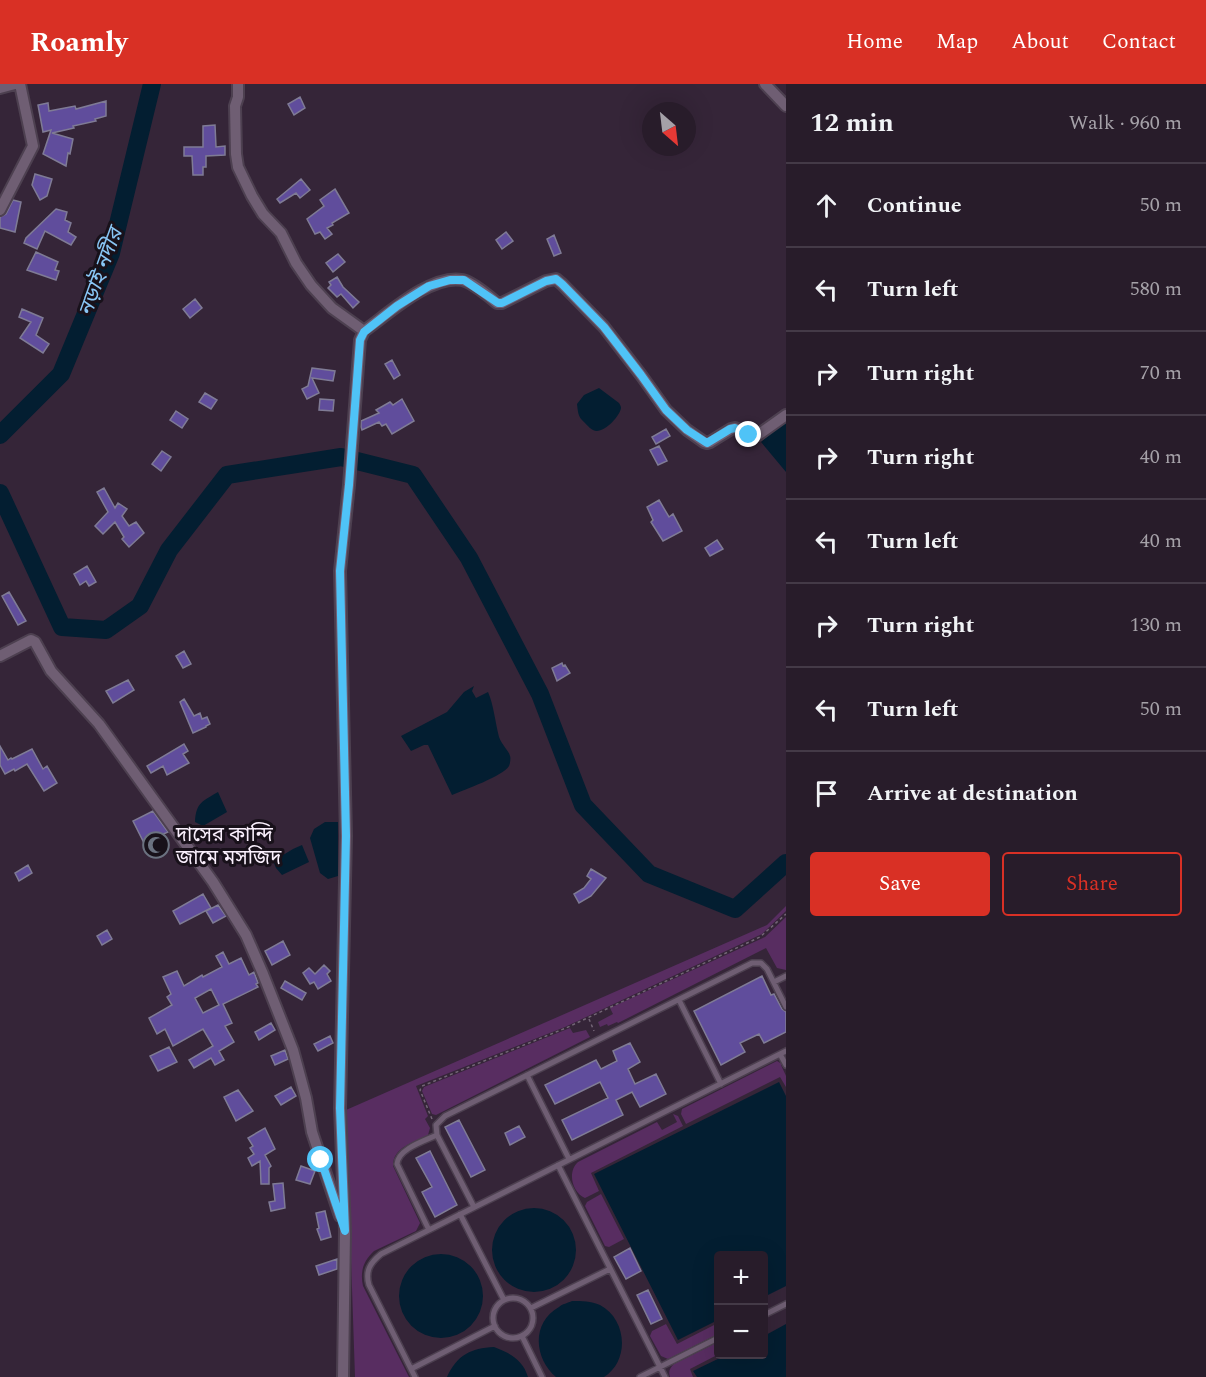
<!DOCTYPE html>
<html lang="en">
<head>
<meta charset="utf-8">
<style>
  :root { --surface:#281c2a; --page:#342936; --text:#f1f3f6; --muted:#a5a1a8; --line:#443a47; --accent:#d93025 }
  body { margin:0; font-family:Spectral,"Noto Sans Bengali",serif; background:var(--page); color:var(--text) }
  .controls { position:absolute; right:18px; bottom:18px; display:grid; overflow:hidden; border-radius:6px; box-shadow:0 6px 24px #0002 }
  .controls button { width:54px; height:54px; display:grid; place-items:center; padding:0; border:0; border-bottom:2px solid var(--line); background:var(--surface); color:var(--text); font:30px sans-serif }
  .compass { position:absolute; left:642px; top:18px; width:54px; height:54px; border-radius:50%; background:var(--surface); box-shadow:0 6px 24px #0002; rotate:152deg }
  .stop { position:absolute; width:18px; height:18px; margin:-14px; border:4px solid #4fc3f7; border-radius:50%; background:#fff }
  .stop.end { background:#4fc3f7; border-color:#fff; box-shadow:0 2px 6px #0008 }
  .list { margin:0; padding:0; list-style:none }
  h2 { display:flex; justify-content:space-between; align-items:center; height:78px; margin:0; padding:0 24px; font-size:26px }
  h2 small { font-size:20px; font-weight:400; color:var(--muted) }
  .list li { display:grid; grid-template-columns:39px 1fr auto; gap:18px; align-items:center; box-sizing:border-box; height:84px; padding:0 24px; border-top:2px solid var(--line) }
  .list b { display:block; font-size:22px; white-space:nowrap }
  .list em { font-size:20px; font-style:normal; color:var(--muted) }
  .actions { display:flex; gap:12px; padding:18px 24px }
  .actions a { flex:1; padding:14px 0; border:2px solid var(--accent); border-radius:6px; text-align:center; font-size:21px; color:var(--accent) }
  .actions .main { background:var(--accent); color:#fff }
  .icon { flex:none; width:33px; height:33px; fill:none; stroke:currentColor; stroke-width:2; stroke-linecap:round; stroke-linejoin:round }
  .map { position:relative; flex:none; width:786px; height:1293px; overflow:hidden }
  header { display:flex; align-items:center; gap:36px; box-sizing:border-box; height:84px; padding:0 30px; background:var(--accent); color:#fff }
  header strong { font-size:28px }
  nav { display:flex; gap:33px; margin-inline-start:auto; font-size:21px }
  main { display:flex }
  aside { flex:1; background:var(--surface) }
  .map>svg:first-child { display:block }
</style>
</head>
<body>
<header>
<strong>Roamly</strong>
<nav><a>Home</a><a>Map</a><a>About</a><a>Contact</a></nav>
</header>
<main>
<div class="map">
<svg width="786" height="1293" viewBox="0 0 786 1293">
  <rect width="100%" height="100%" fill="#352538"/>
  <!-- green -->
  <path fill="#582d61" d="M786 822V827L762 850 565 943 416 1002 428 1032 425 1035 430 1044 428 1051C413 1059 393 1063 393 1082L420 1139 416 1147 374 1167C363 1177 360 1188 363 1202L409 1293H355L346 1026 767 841Z
    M786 833V886L777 884 766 864 618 939 617 938 608 942 607 940 600 943 598 938 613 930 610 924 765 853Z
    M570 944 573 949 586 946 590 953 436 1031 432 1030 422 1007 424 1003Z
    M777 977 782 980 781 981 786 992V1003L780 993 686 1040 681 1030 682 1025Z
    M673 1030 678 1032 683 1042 591 1089 599 1107 585 1114C572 1108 567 1088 578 1078L657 1038 662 1046 677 1038Z
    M601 1110 624 1155 609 1163 605 1162 585 1122 587 1118Z
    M718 1239V1250L668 1275 661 1272 650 1252 652 1247 666 1240 677 1260Z
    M718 1258 719 1270 690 1285 693 1293H670C668 1287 670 1284 674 1280Z"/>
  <!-- water -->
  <path fill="#031e31" d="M599 304 619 319C620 321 621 322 621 324 620 332 605 348 596 347 591 346 588 342 584 338 578 333 578 328 577 320L584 311Z
    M786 336V388L761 358Z
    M474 602 472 607 476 614 488 608C494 622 495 638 499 653 502 661 509 667 510 672 511 674 510 680 509 682 503 692 464 706 452 711L428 661H424L411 667 401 652 447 628 464 608Z
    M218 708 227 728 203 742 195 738C196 718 203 717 218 708Z
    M325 738H338V792L328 795 320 789 310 754 314 745Z
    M302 761 309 778 282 791 276 784 273 777 293 765Z
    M779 998 786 1012V1202L764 1213V1172H718V1236L678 1256 594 1090Z
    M492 1166a42 42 0 1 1 84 0a42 42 0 1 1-84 0Z
    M399 1212a42 42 0 1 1 84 0a42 42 0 1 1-84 0Z
    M572 1217C582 1217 591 1217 600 1221 627 1235 630 1277 604 1293H556C534 1274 531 1239 559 1223 562 1220 568 1219 572 1217Z
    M786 1240V1293H697L693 1287 726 1271 764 1270V1252Z
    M494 1263C510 1269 523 1276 528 1293H447C457 1271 471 1264 494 1263Z"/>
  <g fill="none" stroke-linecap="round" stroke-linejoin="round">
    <!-- river -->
    <path stroke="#031e31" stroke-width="18" d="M0 351 61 290 111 169 152 0
      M0 409 62 543 106 546 140 522 169 466 227 391 341 373 413 391 469 474 540 610 583 721 649 790 735 825 786 779"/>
  </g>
  <!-- building -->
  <path fill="#604d9c" stroke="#7f7b95" stroke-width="1.5" fill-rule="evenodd" d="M300 13 305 24 294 31 288 20Z
    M106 17V32L95 35 96 37 73 42 74 44 52 49 73 55 70 70 68 69 66 82 43 70 51 46 43 48 38 21 48 19 49 27 75 22 76 25Z
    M215 41 216 63 225 62V71L206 72V83H203V91H193L192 72H184V63H203V42Z
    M35 90 52 95 47 112 40 116 32 101Z
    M301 95 310 106 300 114 296 109 280 119 277 115Z
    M335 105 349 129 332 139 333 141 327 144 332 150 325 155 320 148 315 150 307 135 324 122 320 116Z
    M13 116 21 118 15 148 0 144V133L6 130Z
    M56 125 67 128 65 136 71 139 68 148 76 153 71 161 45 147 37 165 24 159 26 154Z
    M506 148 513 157 502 165 496 156Z
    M554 151 561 169 554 172 547 155Z
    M36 168 58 178 55 186 59 187 56 196 27 186Z
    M338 170 345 178 333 188 326 179Z
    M337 193 343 203 359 218 353 224 341 210 337 213 328 204 331 201 329 198Z
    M195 215 202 224 190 234 183 225Z
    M22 225 43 234 36 251 49 260 43 269 20 254 31 238 19 233Z
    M392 276 400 291 394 295 385 280Z
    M312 284 335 287 333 297 312 294 319 309 307 315 302 305 308 302Z
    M205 309 217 316 211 325 199 318Z
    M320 315 334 316 333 327 319 326Z
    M402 315 414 337 392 350 386 340 382 342 379 338 362 346 361 343V337L379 329 376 326 390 318 393 321Z
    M176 327 188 335 182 344 170 336Z
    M666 345 670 352 656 360 652 353Z
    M659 362 667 377 658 381 650 366Z
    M162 367 171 373 161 387 152 380Z
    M104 404 115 424 118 419 127 425 122 432 129 442 136 438 144 449 129 463 122 455 124 453 115 438 103 450 95 442 108 428 97 408Z
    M659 416 669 433 673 430 682 447 663 457 651 438 653 436 647 423Z
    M717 456 723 465 710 472 705 464Z
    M87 482 96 498 89 502 86 497 80 501 74 490Z
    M9 508 26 537 18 541 2 512Z
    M184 567 191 580 183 584 176 572Z
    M562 579 563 582 565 581 570 589 557 597 552 584Z
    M128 596 134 606 113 619 106 607Z
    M184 615 194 632 200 629 202 635 207 633 210 640 206 642V643L193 649 180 618Z
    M184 660 188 667 183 670 189 679 167 691 163 682 151 689 147 682Z
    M0 662 8 676 11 674 12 675 32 665 43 685 47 682 57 699 44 707 27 680 15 687 14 685 5 690 0 681Z
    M153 727 168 748 144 759 133 737Z
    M28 781 32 789 19 797 15 789Z
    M591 785 606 794 591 812 579 819 574 810 584 804 591 795 587 792Z
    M203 810 211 824 180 840 173 827Z
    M218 821 226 832 213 839 206 827Z
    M107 846 112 855 102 861 97 852Z
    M283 857 290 871 272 881 265 867Z
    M223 868 229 880 241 874 249 891 254 888 258 899 256 900 258 903 223 920 232 939 225 942 234 958 219 967 224 976 215 981 211 974 194 984 189 976 213 962 203 945 173 962 165 945 157 950 149 934 172 921 167 913 171 910 163 893 177 887 184 902 202 891 203 893 222 883 216 872ZM211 905 219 921 203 929 195 914Z
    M324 881 330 887 327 890 331 897 318 905 314 898 310 900 303 889 309 884 315 890Z
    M762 892 771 911 774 910 782 925 786 928V948L764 959 759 950 740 959 745 968 721 981 694 927Z
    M285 897 306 909 302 916 281 904Z
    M271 939 275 946 259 956 255 948Z
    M330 952 333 959 318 967 314 960Z
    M630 959 640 978 628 985 635 1000 656 990 666 1010 640 1023 632 1008 616 1016 623 1031 572 1056 562 1036 608 1014 600 998 555 1020 545 1001 596 976 601 985 617 977 613 967Z
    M169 963 177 978 158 987 150 972Z
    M285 966 288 975 275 981 271 972Z
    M291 1003 296 1012 281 1021 275 1012Z
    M238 1006 253 1027 236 1037 224 1013Z
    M459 1036 485 1086 471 1093 445 1043Z
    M519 1042 525 1053 510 1061 505 1049Z
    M265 1044 275 1065 265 1071 271 1082 269 1084V1100H261L260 1077 252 1082 248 1074 254 1070 250 1064 253 1062 248 1054Z
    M430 1067 457 1121 435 1133 422 1108 432 1103 416 1074Z
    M301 1082 315 1087 310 1100 296 1096Z
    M283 1099 285 1124 271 1127 269 1118 275 1117 273 1100Z
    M325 1127 331 1153 321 1156 317 1145 319 1144 316 1129Z
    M630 1164 641 1187 626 1195 614 1173Z
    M337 1175V1185L319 1191 316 1182Z
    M648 1206 662 1235 651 1240 637 1211Z"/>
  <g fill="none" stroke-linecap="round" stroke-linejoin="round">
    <!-- lane casing -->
    <g stroke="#4d4050" stroke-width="8">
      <path id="lane" d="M774 898 786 892
        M679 916 721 1000
        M780 970 786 981
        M527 991 569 1075
        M558 1081 665 1293
        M474 1123 437 1051 436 1041 445 1032 752 879H761L767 885 786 923
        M460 1130 504 1216
        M429 1146 397 1080C398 1065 424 1057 437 1051
        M493 1234a20 20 0 1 1 40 0a20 20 0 1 1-40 0Z
        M531 1224 610 1185
        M764 1231 786 1220
        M522 1252 542 1293
        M411 1285 495 1242
        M415 1293 369 1201C365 1187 370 1179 381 1170L786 967
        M640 1293 718 1254"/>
    </g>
    <!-- street casing -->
    <g stroke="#4d4050" stroke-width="14">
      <path id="street" d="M238 0V13L235 22 236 70 238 83 252 112 263 130 281 149 296 179 311 201 332 224 364 247 360 256 349 401 340 487 346 752 340 1024 345 1147 343 1293
        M765 0 786 22
        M0 4 15 0
        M0 126 33 62 20 0
        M364 247C387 231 431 190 462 196 470 197 490 213 497 219H502L546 197 556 195 562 200 604 243 641 291 666 326 687 346 704 358 707 359 710 358 731 345 735 344C742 347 750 353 758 351L786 331
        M0 572 31 556 35 558 51 587 99 640 213 798 246 851 263 890 293 966 306 1014 312 1048 340 1132"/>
    </g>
    <!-- path -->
    <path stroke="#736576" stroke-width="1.5" stroke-dasharray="3 3" stroke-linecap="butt" d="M589 935 594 947
      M432 1035 420 1006 422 1002 566 944 760 853 786 830"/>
    <!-- lane -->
    <use href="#lane" stroke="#6f5e73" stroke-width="5"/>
    <!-- street -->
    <use href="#street" stroke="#6f5e73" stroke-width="10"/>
  </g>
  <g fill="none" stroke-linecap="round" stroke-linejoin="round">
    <!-- route -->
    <path stroke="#4fc3f7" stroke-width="8" d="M321 1076 345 1147 340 1024 346 752 340 487 349 401 360 256 364 248 397 222 429 202 450 196H464L498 219H502L546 197 556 195 562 200 604 243 641 291 666 326 687 346 707 359 730 345 735 344 749 351"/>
  </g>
  <!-- icons -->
  <defs>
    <g id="mosque-ring" transform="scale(1.35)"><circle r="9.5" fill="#18111a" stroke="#6b7280" stroke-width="1.5"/><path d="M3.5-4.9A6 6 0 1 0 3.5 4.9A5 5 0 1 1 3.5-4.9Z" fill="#6b7280"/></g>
  </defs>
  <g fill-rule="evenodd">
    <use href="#mosque-ring" x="156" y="761"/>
  </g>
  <g text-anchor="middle" stroke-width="6" stroke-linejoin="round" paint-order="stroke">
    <!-- poi labels -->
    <g font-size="20" fill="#faf0fd" stroke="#18111a" text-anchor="start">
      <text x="176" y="757">দাসের কান্দি<tspan x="176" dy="23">জামে মসজিদ</tspan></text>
    </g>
    <!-- water labels -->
    <g font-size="21" font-style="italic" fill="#89c6f5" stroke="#18111a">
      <text transform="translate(100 188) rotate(-70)" y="7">নড়াই নদীর</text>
    </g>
  </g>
</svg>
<div class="controls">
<button>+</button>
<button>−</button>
</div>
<svg class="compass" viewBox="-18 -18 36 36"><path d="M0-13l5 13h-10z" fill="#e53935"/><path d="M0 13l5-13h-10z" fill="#a5a1a8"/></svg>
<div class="stop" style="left:321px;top:1076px"></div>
<div class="stop end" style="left:749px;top:351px"></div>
</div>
<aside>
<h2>12 min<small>Walk · 960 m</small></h2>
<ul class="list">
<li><svg class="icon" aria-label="ahead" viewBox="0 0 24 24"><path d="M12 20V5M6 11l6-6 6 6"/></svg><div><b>Continue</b></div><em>50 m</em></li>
<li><svg class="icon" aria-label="left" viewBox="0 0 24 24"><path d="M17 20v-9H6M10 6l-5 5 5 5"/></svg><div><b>Turn left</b></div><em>580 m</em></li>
<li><svg class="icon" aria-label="right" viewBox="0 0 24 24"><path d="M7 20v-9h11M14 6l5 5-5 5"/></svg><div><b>Turn right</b></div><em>70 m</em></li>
<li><svg class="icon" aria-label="right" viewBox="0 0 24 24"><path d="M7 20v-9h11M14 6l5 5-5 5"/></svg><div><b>Turn right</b></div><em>40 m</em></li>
<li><svg class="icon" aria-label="left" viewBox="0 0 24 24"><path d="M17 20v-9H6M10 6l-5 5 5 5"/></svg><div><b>Turn left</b></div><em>40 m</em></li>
<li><svg class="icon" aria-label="right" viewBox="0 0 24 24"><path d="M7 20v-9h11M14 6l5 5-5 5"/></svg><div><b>Turn right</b></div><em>130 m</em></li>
<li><svg class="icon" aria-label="left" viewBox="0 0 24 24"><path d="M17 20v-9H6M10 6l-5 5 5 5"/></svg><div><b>Turn left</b></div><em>50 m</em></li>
<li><svg class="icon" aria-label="arrive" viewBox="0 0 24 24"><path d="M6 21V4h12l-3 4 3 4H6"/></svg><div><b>Arrive at destination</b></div></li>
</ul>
<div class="actions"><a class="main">Save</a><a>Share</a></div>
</aside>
</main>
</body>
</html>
